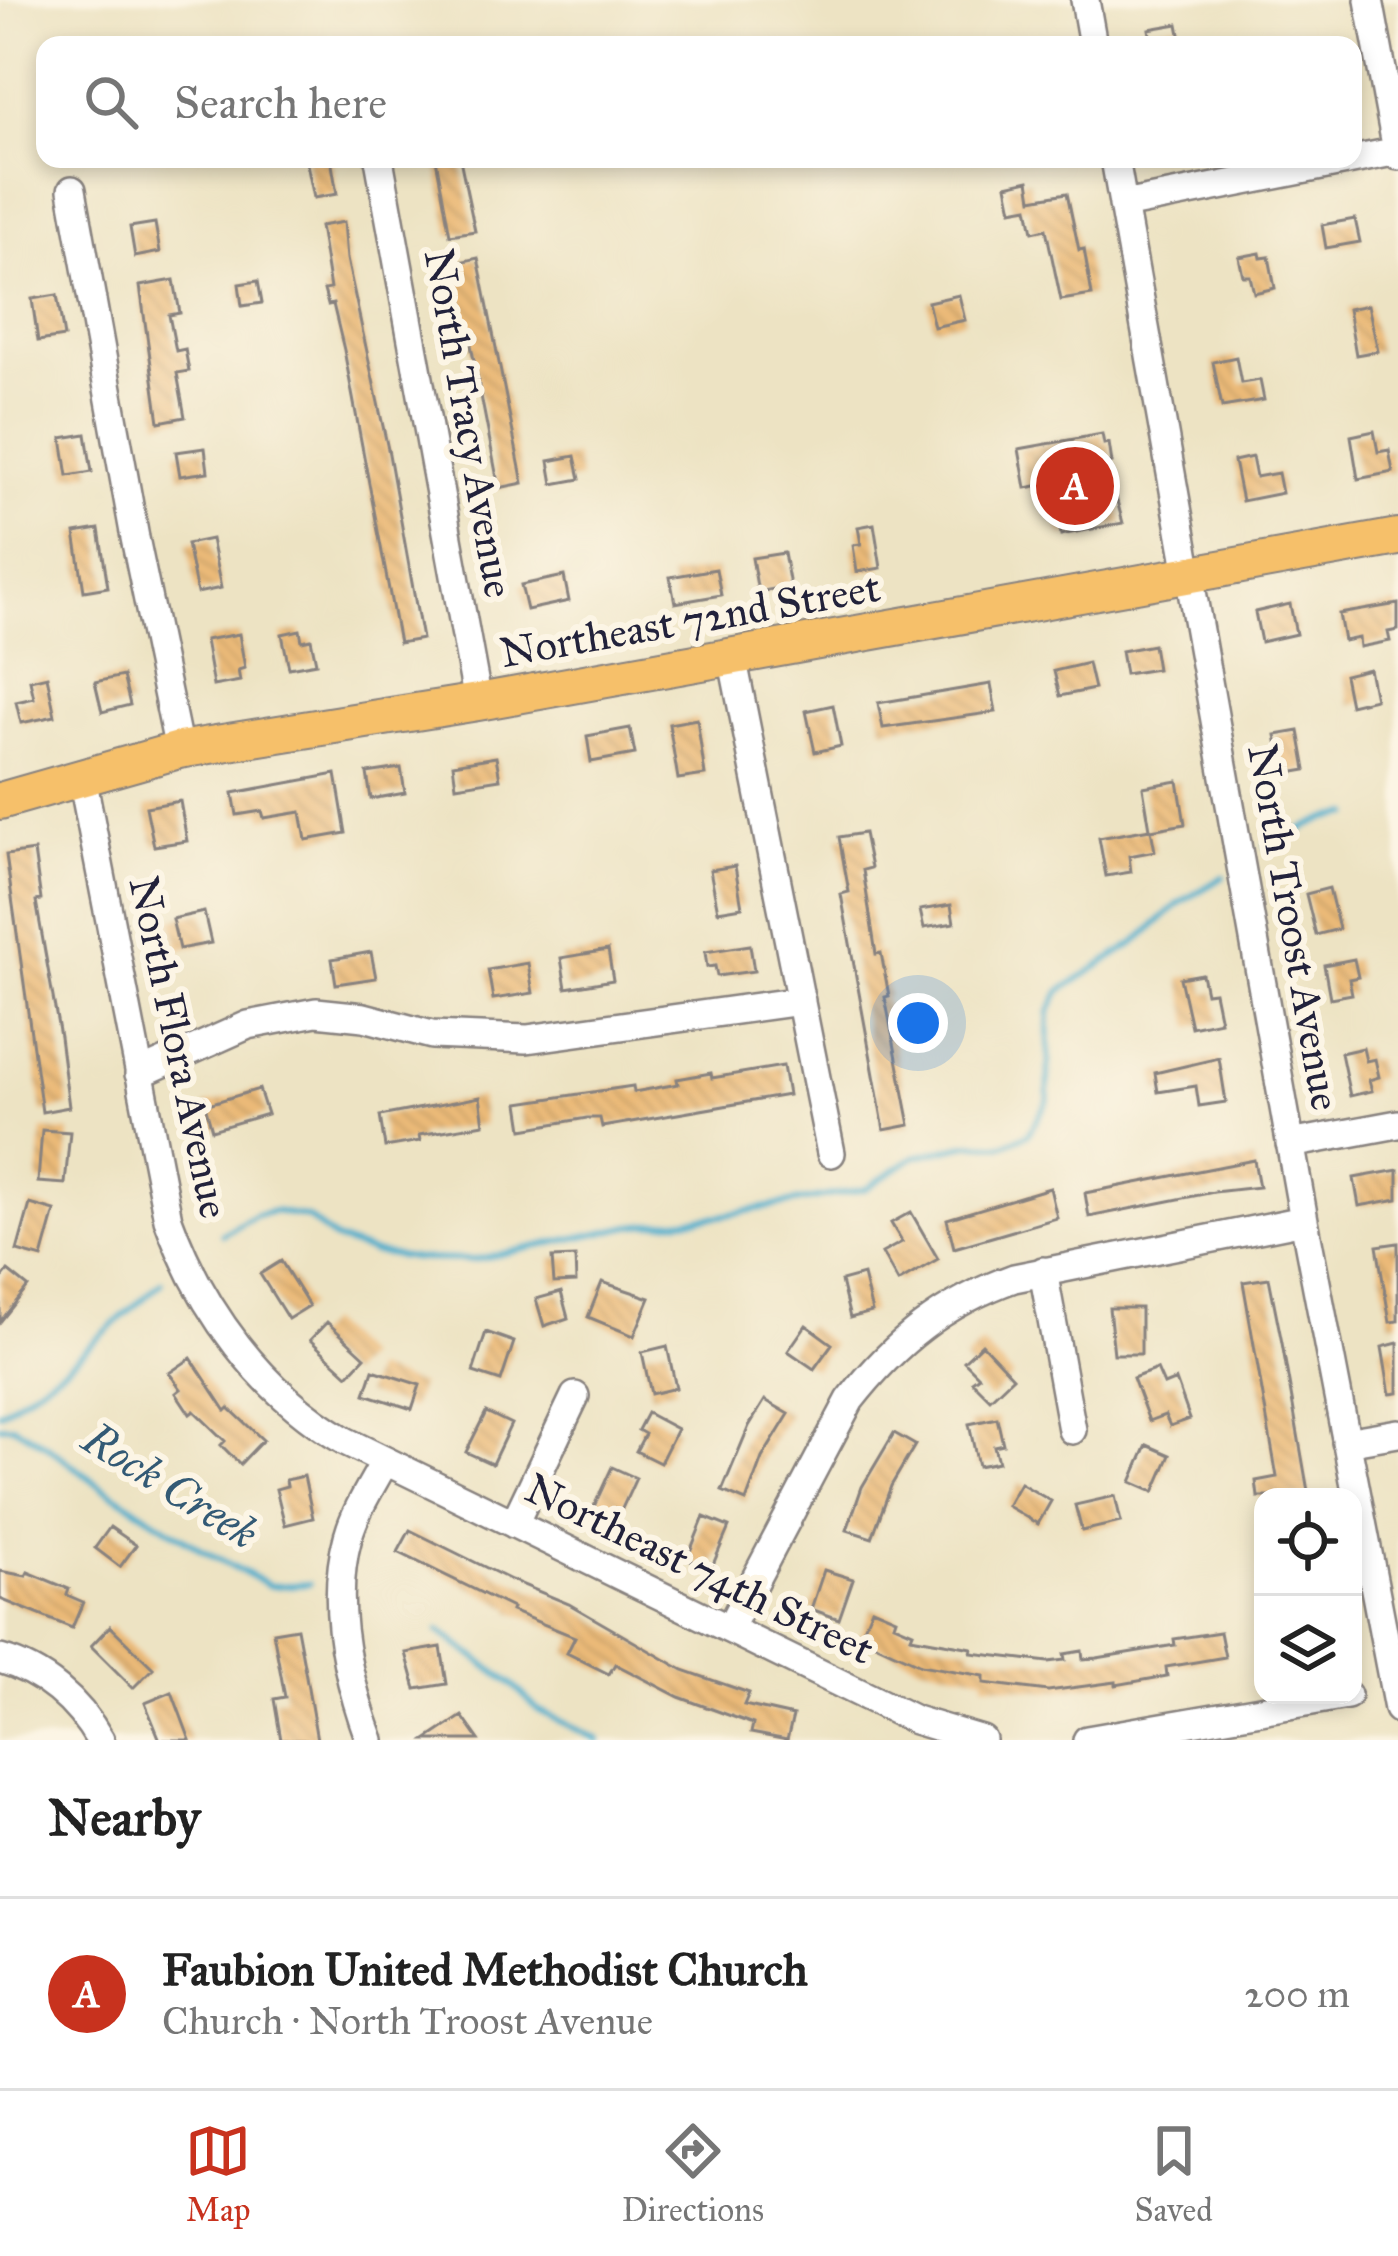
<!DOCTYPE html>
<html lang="en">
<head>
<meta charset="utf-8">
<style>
  :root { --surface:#fff; --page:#f6f6f6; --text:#222; --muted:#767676; --line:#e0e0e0; --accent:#c8321e }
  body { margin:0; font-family:"IM FELL Great Primer",serif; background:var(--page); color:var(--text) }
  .controls { position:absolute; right:36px; bottom:36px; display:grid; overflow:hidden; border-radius:24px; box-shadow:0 6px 18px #0003 }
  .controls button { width:108px; height:108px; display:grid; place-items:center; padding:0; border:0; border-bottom:3px solid var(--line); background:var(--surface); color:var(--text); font:60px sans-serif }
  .you { position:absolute; left:918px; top:1023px; width:42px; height:42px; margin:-30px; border:9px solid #fff; border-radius:50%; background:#1a73e8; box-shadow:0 0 0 18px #1a73e833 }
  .badge { display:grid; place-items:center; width:78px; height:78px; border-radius:50%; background:var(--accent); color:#fff; font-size:39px; font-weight:700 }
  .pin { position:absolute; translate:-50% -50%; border:6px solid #fff; box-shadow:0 3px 12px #0006 }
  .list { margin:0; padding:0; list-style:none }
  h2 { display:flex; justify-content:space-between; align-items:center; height:156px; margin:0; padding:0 48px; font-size:51px }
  h2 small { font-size:39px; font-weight:400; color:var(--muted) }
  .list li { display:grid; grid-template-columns:78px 1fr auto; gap:36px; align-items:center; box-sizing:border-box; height:192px; padding:0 48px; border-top:3px solid var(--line) }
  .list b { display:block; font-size:45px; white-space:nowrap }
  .list p { margin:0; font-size:39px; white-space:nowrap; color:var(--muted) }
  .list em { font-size:39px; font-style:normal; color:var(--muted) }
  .icon { flex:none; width:66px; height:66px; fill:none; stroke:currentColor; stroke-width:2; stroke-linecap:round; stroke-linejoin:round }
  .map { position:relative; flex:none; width:1398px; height:1740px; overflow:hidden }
  .search { position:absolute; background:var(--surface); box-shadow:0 6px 18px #0003; left:36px; right:36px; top:36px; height:132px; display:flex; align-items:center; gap:30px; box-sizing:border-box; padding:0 42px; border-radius:24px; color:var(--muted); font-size:45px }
  .sheet { height:348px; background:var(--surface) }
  nav { display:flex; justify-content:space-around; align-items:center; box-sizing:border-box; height:168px; border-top:3px solid var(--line); background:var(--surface); font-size:33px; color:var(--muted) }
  nav a { display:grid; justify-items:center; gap:6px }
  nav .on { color:var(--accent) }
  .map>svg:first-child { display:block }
</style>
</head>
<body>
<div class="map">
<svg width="1398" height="1740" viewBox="0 0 1398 1740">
  <defs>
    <pattern id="building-back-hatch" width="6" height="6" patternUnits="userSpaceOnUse" patternTransform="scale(3)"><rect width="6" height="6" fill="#ebba78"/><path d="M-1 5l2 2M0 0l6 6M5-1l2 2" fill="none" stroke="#c9a069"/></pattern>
  </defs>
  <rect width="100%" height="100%" fill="#fcf5e5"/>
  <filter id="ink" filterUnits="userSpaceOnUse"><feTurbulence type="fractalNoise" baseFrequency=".00833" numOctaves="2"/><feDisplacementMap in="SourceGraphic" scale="24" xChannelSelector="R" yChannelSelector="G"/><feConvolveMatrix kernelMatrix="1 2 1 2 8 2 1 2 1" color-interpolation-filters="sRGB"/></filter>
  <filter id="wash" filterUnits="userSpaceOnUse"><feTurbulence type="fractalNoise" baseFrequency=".004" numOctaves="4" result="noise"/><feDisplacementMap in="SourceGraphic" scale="48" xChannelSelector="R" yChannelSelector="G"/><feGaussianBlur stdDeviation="2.7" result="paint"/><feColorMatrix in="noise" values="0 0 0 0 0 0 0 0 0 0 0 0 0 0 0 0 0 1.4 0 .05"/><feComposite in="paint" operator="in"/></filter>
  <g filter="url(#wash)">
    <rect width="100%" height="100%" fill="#ede3c3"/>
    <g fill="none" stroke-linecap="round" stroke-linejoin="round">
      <!-- stream -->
      <path stroke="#4daecc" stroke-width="6" d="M1266 845 1327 818 1351 814
        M222 1234 256 1215 275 1211 308 1218 335 1240 372 1252 417 1259 473 1260 631 1226 720 1216 865 1189 914 1157 969 1144 1003 1145 1028 1134 1048 1101 1049 1013 1060 991 1136 942 1181 902 1223 877
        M0 1413 64 1368 162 1282
        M0 1426H13L47 1446 96 1483 204 1551 270 1586 309 1584
        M439 1631 512 1684 538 1710 599 1740"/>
    </g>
    <g id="blocks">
      <!-- building -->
      <path fill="url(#building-back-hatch)" d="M1178 24 1182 45H1152L1149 29Z
        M306 159H331L337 194 314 198Z
        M436 159H460L475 231 450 235Z
        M1029 180 1032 199 1067 193 1079 250 1084 249 1092 295 1061 300 1046 229 1033 232 1028 207 1012 210 1007 185Z
        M1355 219 1360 242 1326 248 1322 225Z
        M344 222 347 259 389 454 422 639 399 643 344 350 333 304 328 305 324 290 330 289 320 226Z
        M155 223 160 252 135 257 130 227Z
        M1260 253 1261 258 1269 257 1275 288 1254 293 1250 276H1243L1239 257Z
        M478 258 523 483 499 488 455 263Z
        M174 280 180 313 169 315 176 351 185 349 189 371 177 373 185 417 159 422 140 286Z
        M258 281 262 303 242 306 239 284Z
        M57 295 64 337 38 341 32 299Z
        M959 295 965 320 934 327 928 302Z
        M1368 305 1378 351 1356 355 1348 309Z
        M1236 357 1241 383 1260 380 1264 400 1222 407 1213 362Z
        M1374 431 1378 452 1389 450 1393 472 1358 479 1351 436Z
        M86 434 92 472 68 476 62 438Z
        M1102 434 1104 444 1109 443 1112 463 1107 464 1123 523 1061 535 1052 483 1026 488 1019 449Z
        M205 448 208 472 180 476 176 452Z
        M575 456 580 479 553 484 549 461Z
        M1252 457 1256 477 1278 473 1282 493 1242 501 1234 461Z
        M874 524 881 568 857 572 853 545 861 544 858 527Z
        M99 529 108 587 84 591 75 533Z
        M211 539 221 588 197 593 187 544Z
        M784 553 790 586 758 592 752 558Z
        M716 569 721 595 675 603 670 577Z
        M564 576 569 601 527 610 521 585Z
        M1290 604 1296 634 1261 642 1255 612Z
        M1398 604V630L1388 632 1390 641 1360 647 1359 638 1344 641 1339 614Z
        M300 630 302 641 311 639 316 663 289 668 282 634Z
        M239 634 245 668 238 670 240 681 213 686 205 640Z
        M1153 645 1157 669 1125 674 1121 651Z
        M1088 663 1094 689 1060 696 1054 671Z
        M1369 669 1375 699 1350 705 1344 675Z
        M47 676 55 716 21 723 16 702 34 698 30 680Z
        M123 676 130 705 102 712 95 682Z
        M991 684 996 712 883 728 878 703Z
        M833 705 841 746 815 752 806 711Z
        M697 719 705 775 678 779 669 724Z
        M630 728 635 754 591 762 587 736Z
        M1299 731 1306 770 1283 774 1276 735Z
        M496 757 500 779 456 786 453 764Z
        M401 768 405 793 371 799 367 773Z
        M336 774 346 833 306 840 301 812 264 818 262 811 237 815 233 793Z
        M1178 781 1185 824 1151 830 1155 851 1129 856 1131 872 1106 876 1099 838 1150 829 1143 787Z
        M180 801 187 841 154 846 146 807Z
        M864 833 871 868 863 870 876 954 881 953 889 996 885 997 910 1125 884 1130 841 894 849 892 839 837Z
        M34 851 41 900 36 901 60 1037 69 1107 42 1112 6 855Z
        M735 866 742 907 718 911 710 870Z
        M1329 888 1339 929 1316 935 1306 894Z
        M951 905 954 923 924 928 920 910Z
        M204 912 211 943 179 949 172 919Z
        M750 945 754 971 717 976 715 966 707 967 705 952Z
        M608 950 613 980 566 988 561 958Z
        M371 952 376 978 336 984 332 959Z
        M1354 959 1358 977 1349 979 1352 994 1330 998 1324 965Z
        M528 963 533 993 493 999 488 970Z
        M1202 974 1206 993 1214 992 1220 1021 1191 1027 1180 978Z
        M1363 1048 1366 1061 1375 1059 1379 1077 1369 1080 1372 1091 1350 1096 1341 1053Z
        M1219 1058 1226 1102 1199 1106 1196 1086 1158 1092 1155 1073Z
        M783 1066 788 1095 602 1127 600 1118H587L523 1129 519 1103 633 1086 634 1092 678 1084 677 1079 711 1073 712 1078Z
        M259 1089 267 1114 212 1130 205 1105Z
        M480 1097 484 1124 419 1135 420 1141 385 1147 380 1116Z
        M42 1130 70 1132 65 1184 38 1182Z
        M1254 1160 1259 1187 1214 1192 1089 1217 1085 1193Z
        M1398 1170V1199L1359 1206 1354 1178Z
        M1050 1188 1057 1218 954 1248 947 1219Z
        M30 1204 55 1211 42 1258 17 1251Z
        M911 1212 938 1259 898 1282 882 1253 902 1242 891 1223Z
        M1398 1243V1321L1390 1322 1377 1246Z
        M575 1257 576 1282 554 1283 552 1258Z
        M281 1261 309 1306 288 1319 260 1274Z
        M8 1271 28 1287 0 1322V1281Z
        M863 1275 872 1312 850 1318 841 1281Z
        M1269 1278 1282 1343 1309 1497H1258L1256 1481 1277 1477 1243 1282Z
        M602 1282 650 1298 634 1336 588 1317Z
        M561 1292 568 1318 544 1326 536 1299Z
        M1109 1308H1141V1354H1114Z
        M327 1322 365 1357 348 1375 310 1340Z
        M806 1325 832 1344 814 1369 788 1351Z
        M486 1332 514 1342 501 1381 473 1372Z
        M1398 1343V1393L1390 1394 1382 1347Z
        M982 1344 1013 1377 990 1399 972 1381 979 1376 964 1361Z
        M667 1346 676 1388 651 1394 642 1352Z
        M191 1358 226 1411 229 1408 263 1440 240 1464 221 1445 225 1441 194 1411 190 1414 176 1393 181 1389 169 1373Z
        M1157 1369 1164 1385 1176 1380 1190 1419 1170 1426 1165 1415 1149 1421 1133 1378Z
        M373 1370 420 1385 412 1409 365 1394Z
        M765 1400 789 1414 762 1458 746 1501 722 1491 749 1426Z
        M486 1412 511 1424 492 1464 466 1452Z
        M647 1413 677 1429 660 1463 636 1451 645 1434 638 1430Z
        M997 1418 1003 1444 994 1446 998 1462 978 1466 969 1424Z
        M894 1433 915 1445 891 1486 872 1538 847 1530 862 1487Z
        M1147 1445 1170 1455 1154 1492 1131 1482Z
        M612 1467 636 1478 614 1526 590 1515Z
        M304 1476 313 1518 285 1525 276 1489 287 1486 286 1480Z
        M1020 1483 1051 1501 1038 1524 1007 1506Z
        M1115 1496 1121 1522 1082 1531 1075 1505Z
        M704 1517 729 1527 711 1569 687 1559Z
        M110 1527 136 1545 120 1567 95 1548Z
        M410 1530 511 1580 569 1604 683 1670 749 1693 744 1705 793 1716 787 1740 751 1733 753 1724 679 1697 615 1664 609 1674 567 1653 575 1637 511 1611 512 1608 398 1552Z
        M824 1570 853 1579 839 1619 811 1609Z
        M0 1571 26 1576 28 1572 69 1589 67 1595 83 1602 72 1628 0 1599Z
        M872 1608 896 1618 894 1624 913 1632 911 1637 972 1648 971 1653 1048 1662 1065 1660 1064 1654 1082 1651 1083 1659 1097 1658 1175 1645 1174 1639 1220 1632 1225 1657 1166 1667 1167 1676 1116 1685V1682L1048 1691 984 1683V1676L921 1665 860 1637Z
        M110 1626 153 1668 133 1688 91 1646Z
        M297 1628 306 1676 317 1740H281L274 1699 285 1697 273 1632Z
        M441 1647 447 1684 416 1689 406 1653Z
        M172 1692 190 1740H160L145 1703Z
        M462 1716 479 1740H426Z"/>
    </g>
  </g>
  <g filter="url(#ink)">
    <use href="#blocks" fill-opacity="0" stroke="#88827f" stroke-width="3"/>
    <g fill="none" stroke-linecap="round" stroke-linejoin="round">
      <!-- minor casing -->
      <g stroke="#88827f" stroke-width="32">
        <path id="minor" d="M1085 0 1093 45
          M1369 0 1398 156
          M379 159 478 702
          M1115 159 1304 1220 1398 1709
          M72 190 135 538 179 750
          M1123 205 1398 151
          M732 656 831 1153
          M82 777 168 1219C201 1310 261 1392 345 1441L915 1720 982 1740
          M139 1074 248 1025 316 1012 364 1017 432 1035 527 1039 801 1001
          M1290 1144 1398 1124
          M1043 1271 1072 1430
          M1346 1442 1398 1433
          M514 1524 575 1396
          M729 1629 850 1400C895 1342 944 1303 1014 1278L1304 1220
          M0 1659C43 1671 78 1701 100 1740
          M370 1740C347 1678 330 1602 348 1537 355 1511 372 1485 385 1461
          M1087 1740 1347 1695"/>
      </g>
      <!-- major casing -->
      <g stroke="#88827f" stroke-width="40">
        <path id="major" d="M0 801 179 750 478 702 1398 537"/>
      </g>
      <!-- minor -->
      <use href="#minor" stroke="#fff" stroke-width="27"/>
      <!-- major -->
      <use href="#major" stroke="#f6c06b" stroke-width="36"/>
    </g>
  </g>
  <g text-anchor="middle" stroke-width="12" stroke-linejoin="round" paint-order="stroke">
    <!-- street labels -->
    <g font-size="42" fill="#22223b" stroke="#fcf5e5">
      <text transform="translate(470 423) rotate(80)" y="15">North Tracy Avenue</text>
      <text transform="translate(690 619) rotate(-10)" y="15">Northeast 72nd Street</text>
      <text transform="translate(1295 927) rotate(80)" y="15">North Troost Avenue</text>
      <text transform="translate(180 1047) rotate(78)" y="15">North Flora Avenue</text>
      <text transform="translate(700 1568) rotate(26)" y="15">Northeast 74th Street</text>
    </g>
    <!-- water labels -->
    <g font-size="45" font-style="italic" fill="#335a75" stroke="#fcf5e5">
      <text transform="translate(171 1485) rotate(32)" y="16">Rock Creek</text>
    </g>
  </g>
</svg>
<div class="controls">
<button><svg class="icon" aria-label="locate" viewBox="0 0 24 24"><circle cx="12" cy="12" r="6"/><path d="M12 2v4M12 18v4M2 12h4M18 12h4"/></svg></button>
<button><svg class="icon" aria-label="layers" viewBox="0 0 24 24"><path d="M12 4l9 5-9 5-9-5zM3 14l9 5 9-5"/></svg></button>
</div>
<div class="you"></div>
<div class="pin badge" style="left:1075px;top:486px">A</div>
<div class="search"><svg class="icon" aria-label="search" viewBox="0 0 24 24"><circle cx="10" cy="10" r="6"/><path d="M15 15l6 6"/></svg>Search here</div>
</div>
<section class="sheet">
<h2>Nearby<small></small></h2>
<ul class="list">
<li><span class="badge">A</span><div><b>Faubion United Methodist Church</b><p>Church · North Troost Avenue</p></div><em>200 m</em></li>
</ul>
</section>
<nav>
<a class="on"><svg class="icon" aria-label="map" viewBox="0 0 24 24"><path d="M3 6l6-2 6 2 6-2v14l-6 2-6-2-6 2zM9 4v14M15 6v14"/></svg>Map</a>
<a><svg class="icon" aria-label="directions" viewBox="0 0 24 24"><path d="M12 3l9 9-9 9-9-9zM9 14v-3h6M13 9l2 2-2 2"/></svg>Directions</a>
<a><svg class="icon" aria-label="saved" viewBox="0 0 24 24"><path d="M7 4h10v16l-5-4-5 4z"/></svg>Saved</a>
</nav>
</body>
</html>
